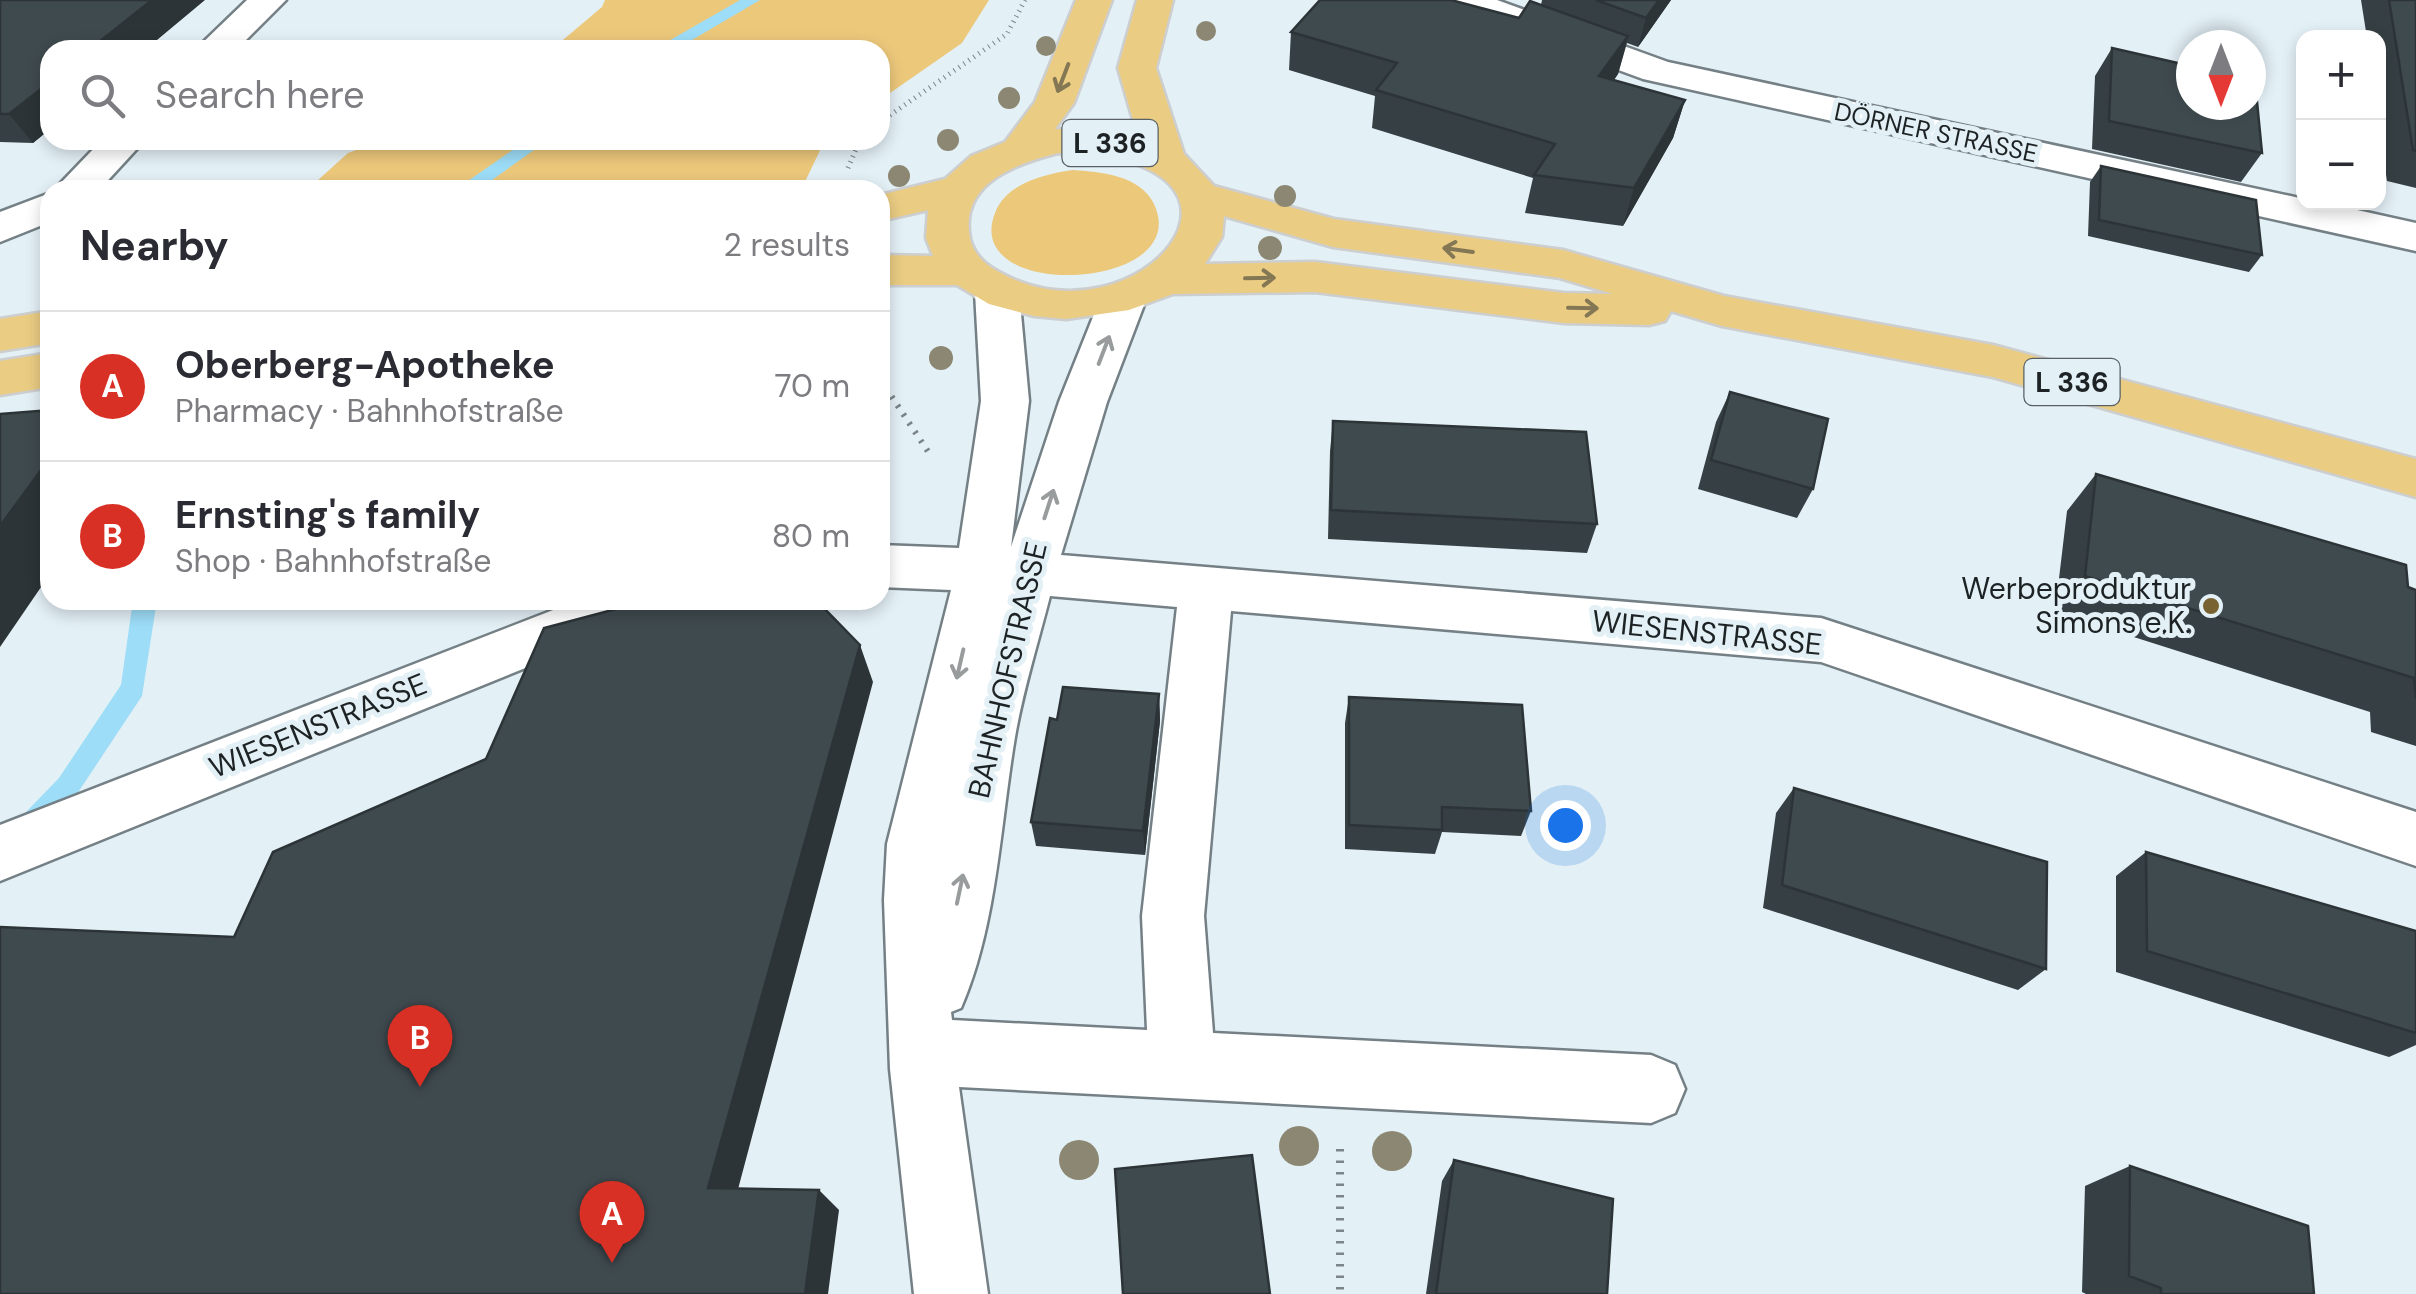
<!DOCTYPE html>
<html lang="en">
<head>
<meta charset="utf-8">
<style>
  :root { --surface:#fff; --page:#f2f2f3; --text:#2b2b33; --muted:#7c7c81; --line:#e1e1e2; --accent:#d93025 }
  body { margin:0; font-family:"DM Sans",sans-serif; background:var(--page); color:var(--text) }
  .controls { position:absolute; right:30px; top:30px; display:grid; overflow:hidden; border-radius:20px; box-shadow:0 5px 15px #0003 }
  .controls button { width:90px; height:90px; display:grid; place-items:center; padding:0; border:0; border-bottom:2px solid var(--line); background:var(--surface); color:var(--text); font:50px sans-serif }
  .compass { position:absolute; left:2176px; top:30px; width:90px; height:90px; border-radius:50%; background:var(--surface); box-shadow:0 5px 15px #0003; rotate:180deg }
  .you { position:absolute; left:1565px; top:825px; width:35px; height:35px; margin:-25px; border:8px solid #fff; border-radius:50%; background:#1a73e8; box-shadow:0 0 0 15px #1a73e833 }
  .badge { display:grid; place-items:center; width:65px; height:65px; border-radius:50%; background:var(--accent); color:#fff; font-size:32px; font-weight:700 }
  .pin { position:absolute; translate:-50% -82px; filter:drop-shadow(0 2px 5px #0008) }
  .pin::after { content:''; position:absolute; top:52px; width:35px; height:30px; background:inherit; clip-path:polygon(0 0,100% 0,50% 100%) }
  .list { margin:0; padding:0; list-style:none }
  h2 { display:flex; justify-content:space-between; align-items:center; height:130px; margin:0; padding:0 40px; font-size:42px }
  h2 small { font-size:32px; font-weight:400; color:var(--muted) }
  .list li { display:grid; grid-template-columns:65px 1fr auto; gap:30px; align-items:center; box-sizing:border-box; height:150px; padding:0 40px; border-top:2px solid var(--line) }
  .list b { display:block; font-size:38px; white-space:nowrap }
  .list p { margin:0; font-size:32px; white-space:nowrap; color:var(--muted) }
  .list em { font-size:32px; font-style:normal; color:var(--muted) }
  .icon { flex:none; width:55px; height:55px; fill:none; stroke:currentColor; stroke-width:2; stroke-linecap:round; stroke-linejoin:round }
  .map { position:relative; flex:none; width:2416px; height:1294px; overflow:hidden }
  .search { position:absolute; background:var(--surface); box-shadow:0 5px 15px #0003; left:40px; top:40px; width:850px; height:110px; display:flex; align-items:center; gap:25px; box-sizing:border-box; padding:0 35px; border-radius:30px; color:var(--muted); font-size:38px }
  .panel { position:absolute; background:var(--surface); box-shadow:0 5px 15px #0003; left:40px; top:180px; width:850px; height:430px; border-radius:30px }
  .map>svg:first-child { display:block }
</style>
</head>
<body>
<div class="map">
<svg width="2416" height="1294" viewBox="0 0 2416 1294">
  <rect width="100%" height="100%" fill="#e3f0f6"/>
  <!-- green -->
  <path fill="#ecc87b" d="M605 0H989L962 43 880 100V50H551L602 7Z
    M383 140H825L801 190H307L348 153Z
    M1073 170C1101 172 1140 175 1154 204 1195 291 960 303 995 213 1006 183 1045 174 1073 170Z"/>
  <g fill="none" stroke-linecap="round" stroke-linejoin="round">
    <!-- stream -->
    <path fill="#9dddf8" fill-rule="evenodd" d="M740 0H760L675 50H653Z
      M527 140H548L478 190H455Z
      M133 600H157L142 696 77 794 10 867 0 871V839L59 778 121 685Z"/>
    <!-- minor casing -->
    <g stroke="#748085" stroke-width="5">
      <path id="minor" d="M247 0H286L236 50H195Z
        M1445 0H1497L1668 62 2304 199V202H2321L2416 223V251L1643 79 1450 8Z
        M102 140H145L99 190H54Z
        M50 193V222L0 242V212Z
        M997 277 1013 281 1019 292 1029 401 1011 547 1059 402 1101 297 1108 286 1124 282 1140 286 1147 297 1107 402 1061 555 1821 618 2416 812V866L1821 662 1231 611 1204 916 1213 1033 1651 1055 1675 1065 1685 1089 1675 1113 1651 1123 959 1087 988 1294H914L890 1069 884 900 887 844 951 590 880 587V545L959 548 981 401 975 292 981 281ZM1050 596 1177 607 1142 916 1147 1030 952 1020 951 1012 961 1008C997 925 1000 826 1015 737 1023 690 1038 643 1050 596Z
        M579 600H664L656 615 0 881V825Z"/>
    </g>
    <!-- major casing -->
    <g stroke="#cdcecf" stroke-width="5">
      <path id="major" d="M1076 0H1112L1074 103 1055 129 1099 130 1138 137 1118 68 1137 0H1173L1156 68 1184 154 1214 186 1334 219 1563 250 1724 296 1993 345 2416 459V497L1993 377 1722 326 1671 311 1665 321 1649 325 1564 323 1315 292 1173 294 1129 310 1066 319 1034 316 989 304 957 285H880V255L933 256 926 238 928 210 880 221V195L945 179 971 156 1005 142 1035 102ZM1058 153C1298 157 1139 351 999 272 982 263 970 250 969 231 964 181 1019 163 1058 153ZM1224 216 1333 247 1560 278 1613 294 1564 293 1315 262 1205 264 1222 237Z
        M50 311V343L0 351V319Z
        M50 353V387L0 395V361Z"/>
    </g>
    <!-- path-far2 -->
    <path stroke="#7b8488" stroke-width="5" stroke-dasharray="1 5" stroke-linecap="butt" d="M880 122 1007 34 1025 0
      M848 168 860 140"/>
    <!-- path-far1 -->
    <path stroke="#7b8488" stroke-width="6" stroke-dasharray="2.5 8" stroke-linecap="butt" d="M880 379 929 453"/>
    <!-- path -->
    <path stroke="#7b8488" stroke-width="8" stroke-dasharray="2.5 9" stroke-linecap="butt" d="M1340 1149V1294"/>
    <!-- minor -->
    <use href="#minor" fill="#fff" fill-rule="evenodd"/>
    <!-- major -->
    <use href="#major" fill="#eacc83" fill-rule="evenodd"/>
  </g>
  <!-- trees -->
  <g fill="#8b8772">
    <circle cx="1206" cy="31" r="10"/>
    <circle cx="1046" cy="46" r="10"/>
    <circle cx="1009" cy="98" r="11"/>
    <circle cx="948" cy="140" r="11"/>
    <circle cx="899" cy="176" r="11"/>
    <circle cx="1285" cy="196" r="11"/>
    <circle cx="1270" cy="248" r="12"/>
    <circle cx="941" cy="358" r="12"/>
    <circle cx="1299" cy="1146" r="20"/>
    <circle cx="1392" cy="1151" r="20"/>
    <circle cx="1079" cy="1160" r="20"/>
  </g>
  <!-- wall -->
  <path fill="#364044" d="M0 0 50 50V129L33 143 0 142Z
    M1542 0H1671L1638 47 1627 43 1618 74 1614 80 1685 100 1673 138 1623 226 1525 213 1533 178 1372 128 1375 96 1289 70 1291 32 1519 18 1541 5Z
    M2361 0H2416V188L2387 181 2378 123V38H2367Z
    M2112 48 2262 153 2241 182 2092 149 2095 76Z
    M2101 166 2262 255 2249 272 2088 236 2090 182Z
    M1730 392 1813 489 1797 518 1698 489 1716 422Z
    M1333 421 1597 524 1587 553 1328 539 1330 451Z
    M2096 474 2416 590V746L2371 732 2370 712 2055 612 2067 511Z
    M1159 694 1160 721 1145 855 1036 846 1031 822 1057 720Z
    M1349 697 1531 811 1521 836 1442 832 1435 854 1345 849V723Z
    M1794 788 2046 969 2018 990 1763 908 1776 813Z
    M2146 852 2416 931V1045L2389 1057 2116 972V876Z
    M1454 1160 1607 1294H1426L1442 1181Z
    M2130 1166 2314 1294H2086L2082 1292 2085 1186Z"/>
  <!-- shaded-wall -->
  <path fill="#2c3437" d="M152 0H205L145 50H89Z
    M1659 0H1671L1638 47 1646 18Z
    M1628 36 1618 74 1589 114 1599 76Z
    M50 82V129L33 143 9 114Z
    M1685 100 1673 138 1623 226 1634 188Z
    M50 458V574L0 647V526Z
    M860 645 873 682 733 1208 708 1188Z
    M1159 694 1160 721 1145 855 1143 831Z
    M819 1190 839 1210 828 1294H805Z"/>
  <!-- building -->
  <path fill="#3f4a4f" stroke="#2c3437" stroke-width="2.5" d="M0 0H152L89 50H50V82L9 114H0Z
    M1320 0H1451L1519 18 1530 1 1628 36 1599 76 1685 100 1634 188 1534 175 1555 144 1376 90 1397 63 1291 32Z
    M1596 0H1659L1646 18Z
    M2389 0H2416V151L2413 150Z
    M2112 48 2191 66V105H2251V80L2255 81 2262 153 2109 121Z
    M2101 166 2256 200 2262 255 2099 220Z
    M1730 392 1828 419 1813 489 1711 460Z
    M50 410V458L0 526V414Z
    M1333 421 1586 432 1597 524 1331 510Z
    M2096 474 2406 565 2408 587 2416 590V699L2414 678 2085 576Z
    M650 600H816L860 645 708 1188 819 1190 805 1294H0V927L234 937 273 852 486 759 544 628Z
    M1063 687 1159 694 1143 831 1031 822 1050 718 1057 720Z
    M1349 697 1522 705 1531 811 1442 807V830L1349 825Z
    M1794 788 2047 862 2046 969 1782 885Z
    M2146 852 2416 931V1033L2147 951Z
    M1252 1155 1270 1294H1123L1115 1169Z
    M1454 1160 1613 1199 1607 1294H1436Z
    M2130 1166 2308 1226 2314 1294H2161V1288L2129 1276Z"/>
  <!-- one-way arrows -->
  <defs><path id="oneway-shaft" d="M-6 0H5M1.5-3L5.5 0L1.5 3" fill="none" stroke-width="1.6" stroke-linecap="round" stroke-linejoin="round" transform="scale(2.5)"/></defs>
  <g stroke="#847754">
    <use href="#oneway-shaft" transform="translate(1063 78) rotate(111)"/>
    <use href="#oneway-shaft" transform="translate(1458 250) rotate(-172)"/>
    <use href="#oneway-shaft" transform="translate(1260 278) rotate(-1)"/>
    <use href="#oneway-shaft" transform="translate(1583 308) rotate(1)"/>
  </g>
  <g stroke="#999c9c">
    <use href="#oneway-shaft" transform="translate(1104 350) rotate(-69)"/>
    <use href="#oneway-shaft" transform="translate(1049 504) rotate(-72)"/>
    <use href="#oneway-shaft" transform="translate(960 664) rotate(103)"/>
    <use href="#oneway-shaft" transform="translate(960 889) rotate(-78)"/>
  </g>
  <!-- markers -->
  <circle fill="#786232" stroke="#e3f0f6" stroke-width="4" cx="2211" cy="606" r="10"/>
  <g text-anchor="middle" stroke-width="10" stroke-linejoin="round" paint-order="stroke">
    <!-- far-street labels -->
    <g font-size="25" fill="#1d2224" stroke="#e3f0f6">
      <text transform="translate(1936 132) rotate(12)" y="9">DÖRNER STRASSE</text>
    </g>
    <!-- shield labels -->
    <g fill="#e3f0f6" stroke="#586063" stroke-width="2.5">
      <rect x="1062.5" y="120" width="95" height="46" rx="8"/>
      <rect x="2024.5" y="359" width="95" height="46" rx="8"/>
    </g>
    <g font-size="28" font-weight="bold" fill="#1d2224">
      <text x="1110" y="153">L 336</text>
      <text x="2072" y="392">L 336</text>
    </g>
    <!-- poi labels -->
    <g font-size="30" fill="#1d2224" stroke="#e3f0f6" text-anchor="end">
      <text x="2191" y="599">Werbeproduktur<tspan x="2191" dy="34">Simons e.K.</tspan></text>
    </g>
    <!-- street labels -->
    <g font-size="30" fill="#1d2224" stroke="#e3f0f6">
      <text transform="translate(1707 633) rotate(6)" y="10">WIESENSTRASSE</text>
      <text transform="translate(1008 670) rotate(-77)" y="10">BAHNHOFSTRASSE</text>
      <text transform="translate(318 726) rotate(-22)" y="10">WIESENSTRASSE</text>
    </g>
  </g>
</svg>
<div class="controls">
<button>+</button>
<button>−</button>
</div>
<svg class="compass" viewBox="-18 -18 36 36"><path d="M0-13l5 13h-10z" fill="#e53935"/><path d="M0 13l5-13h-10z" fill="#7c7c81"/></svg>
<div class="you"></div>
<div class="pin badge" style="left:612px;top:1263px">A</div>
<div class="pin badge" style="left:420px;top:1087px">B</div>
<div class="search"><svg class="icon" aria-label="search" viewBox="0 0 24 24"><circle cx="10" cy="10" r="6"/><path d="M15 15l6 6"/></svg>Search here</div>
<section class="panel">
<h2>Nearby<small>2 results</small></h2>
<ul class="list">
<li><span class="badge">A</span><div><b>Oberberg-Apotheke</b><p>Pharmacy · Bahnhofstraße</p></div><em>70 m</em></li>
<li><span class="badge">B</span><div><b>Ernsting's family</b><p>Shop · Bahnhofstraße</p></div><em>80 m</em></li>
</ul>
</section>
</div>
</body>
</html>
